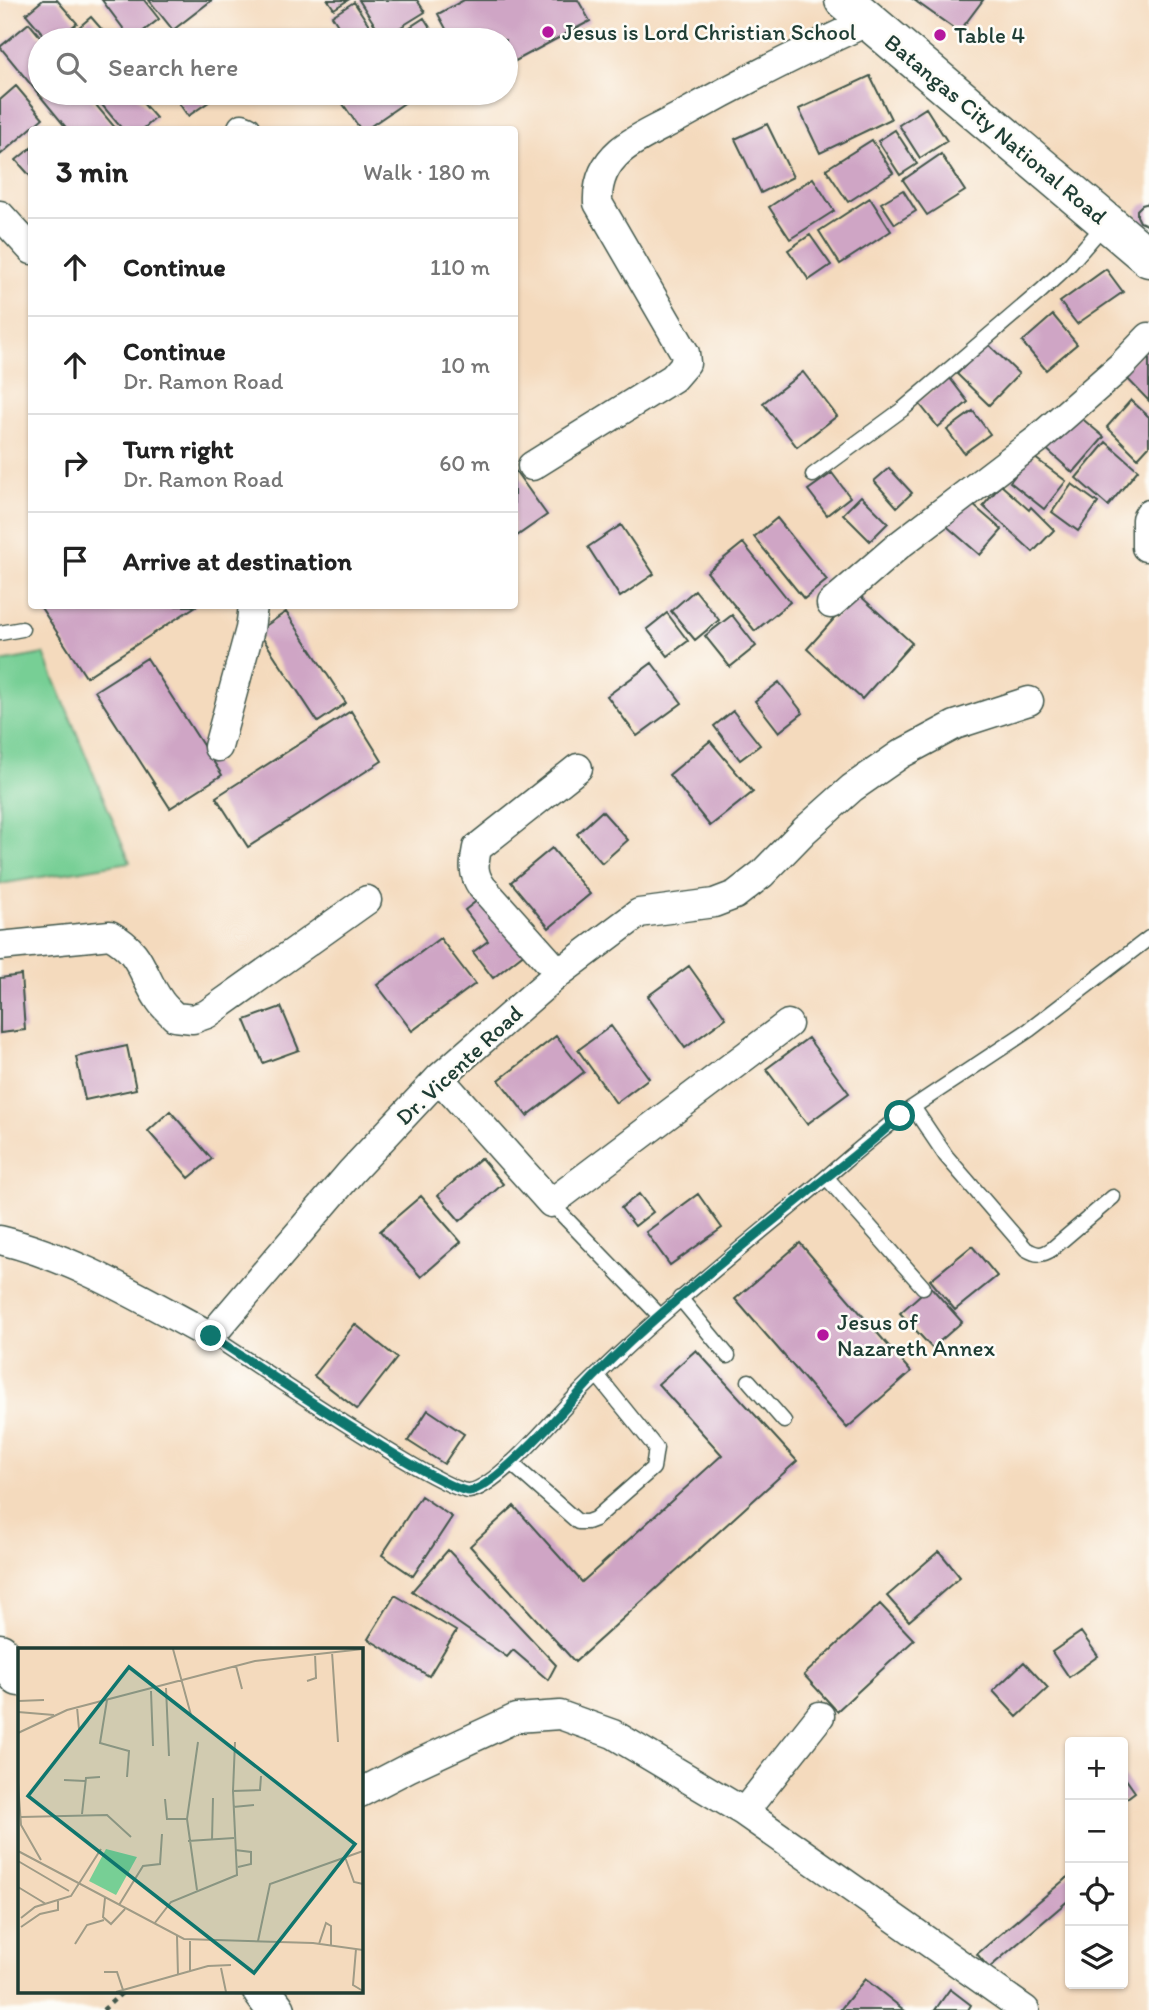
<!DOCTYPE html>
<html lang="en">
<head>
<meta charset="utf-8">
<style>
  :root { --surface:#fff; --page:#f2f2f2; --text:#222; --muted:#767676; --line:#e0e0e0 }
  body { margin:0; font-family:Itim,sans-serif; background:var(--page); color:var(--text) }
  .controls { position:absolute; right:21px; bottom:21px; display:grid; overflow:hidden; border-radius:7px; box-shadow:0 2px 5px #0004 }
  .controls button { width:63px; height:63px; display:grid; place-items:center; padding:0; border:0; border-bottom:2px solid var(--line); background:var(--surface); color:var(--text); font:35px sans-serif }
  .stop { position:absolute; width:21px; height:21px; margin:-16px; border:5px solid #0f766e; border-radius:50%; background:#fff }
  .stop.end { background:#0f766e; border-color:#fff; box-shadow:0 2px 7px #0008 }
  .list { margin:0; padding:0; list-style:none }
  h2 { display:flex; justify-content:space-between; align-items:center; height:91px; margin:0; padding:0 28px; font-size:30px }
  h2 small { font-size:23px; font-weight:400; color:var(--muted) }
  .list li { display:grid; grid-template-columns:46px 1fr auto; gap:21px; align-items:center; box-sizing:border-box; height:98px; padding:0 28px; border-top:2px solid var(--line) }
  .list b { display:block; font-size:26px; white-space:nowrap }
  .list p { margin:0; font-size:23px; white-space:nowrap; color:var(--muted) }
  .list em { font-size:23px; font-style:normal; color:var(--muted) }
  .icon { flex:none; width:38px; height:38px; fill:none; stroke:currentColor; stroke-width:2; stroke-linecap:round; stroke-linejoin:round }
  .map { position:relative; flex:none; width:1149px; height:2010px; overflow:hidden }
  .search { position:absolute; background:var(--surface); box-shadow:0 2px 5px #0004; left:28px; top:28px; width:490px; height:77px; display:flex; align-items:center; gap:18px; box-sizing:border-box; padding:0 24px; border-radius:38px; color:var(--muted); font-size:26px }
  .panel { position:absolute; background:var(--surface); box-shadow:0 2px 5px #0004; left:28px; top:126px; width:490px; height:483px; border-radius:7px }
  .map>svg:first-child { display:block }
</style>
</head>
<body>
<div class="map">
<svg width="1149" height="2010" viewBox="0 0 1149 2010">
  <rect width="100%" height="100%" fill="#fdfcf7"/>
  <filter id="ink" filterUnits="userSpaceOnUse"><feTurbulence type="fractalNoise" baseFrequency=".0143" numOctaves="2"/><feDisplacementMap in="SourceGraphic" scale="14" xChannelSelector="R" yChannelSelector="G"/><feConvolveMatrix kernelMatrix="1 2 1 2 8 2 1 2 1" color-interpolation-filters="sRGB"/></filter>
  <filter id="wash" filterUnits="userSpaceOnUse"><feTurbulence type="fractalNoise" baseFrequency=".00686" numOctaves="4" result="noise"/><feDisplacementMap in="SourceGraphic" scale="28" xChannelSelector="R" yChannelSelector="G"/><feGaussianBlur stdDeviation="1.57" result="paint"/><feColorMatrix in="noise" values="0 0 0 0 0 0 0 0 0 0 0 0 0 0 0 0 0 1.4 0 .05"/><feComposite in="paint" operator="in"/></filter>
  <g filter="url(#wash)">
    <rect width="100%" height="100%" fill="#f4dabd"/>
    <!-- green -->
    <path fill="#77cf95" stroke="#4b8664" stroke-width="2" d="M44 654 130 862 0 884V662Z"/>
    <g id="blocks">
      <!-- building -->
      <path fill="#cfa5c5" d="M43 0H57L77 23 56 40H48L26 14Z
        M102 0H144L159 19 132 40Z
        M149 0H212L173 30Z
        M328 0H348L334 9Z
        M359 0H417L425 12 383 38Z
        M464 0H578L590 21 506 66V40H452L438 14Z
        M914 0H983L959 32Z
        M354 2 371 28 352 40H347L332 16Z
        M91 17 111 40H64Z
        M424 18 438 40H390Z
        M29 23 43 40H40V93H86L117 130H68L0 47Z
        M870 76 891 119 820 153 799 109Z
        M16 86 43 118 0 155V100Z
        M92 93H134L156 118 142 130H123Z
        M172 93H222L188 116Z
        M359 93H410L413 97 365 130H361L343 104Z
        M926 108 947 141 920 158 899 125Z
        M767 124 793 177 761 193 735 139Z
        M895 130 917 164 900 175 878 141Z
        M872 140 893 173 848 202 826 169Z
        M32 147V178L16 160Z
        M941 154 965 191 927 215 903 180Z
        M813 178 834 211 790 239 769 207Z
        M903 190 916 211 895 224 881 203Z
        M870 198 891 231 840 264 819 231Z
        M1149 203V225H1147L1140 222 1137 216V210L1142 205Z
        M810 235 831 265 809 280 788 250Z
        M1106 269 1123 292 1077 324 1060 302Z
        M1053 315 1077 344 1046 370 1022 342Z
        M987 343 1019 374 989 405 957 374Z
        M1149 346V401L1121 372Z
        M803 372 837 416 797 447 763 403Z
        M949 377 968 402 938 427 918 402Z
        M1131 400 1149 417V446L1138 458 1107 427Z
        M973 411 990 434 964 453 947 430Z
        M1073 411 1104 437 1073 473 1043 446Z
        M1106 442 1138 470 1108 506 1076 478Z
        M1031 455 1066 481 1044 509 1010 482Z
        M889 468 912 493 897 507 874 481Z
        M514 469 547 515 514 538Z
        M832 473 850 497 827 515 808 490Z
        M1072 484 1098 503 1078 531 1052 512Z
        M1001 485 1029 510 1031 507 1054 530 1033 552 983 506Z
        M861 496 888 523 870 541 843 514Z
        M965 498 1002 530 980 555 943 523Z
        M777 518 827 580 804 599 754 537Z
        M621 525 654 574 620 597 588 547Z
        M743 543 790 602 755 631 707 572Z
        M695 590 719 620 695 640 671 611Z
        M857 593 912 643 862 699 807 649Z
        M40 606H196L86 677Z
        M286 612 346 703 318 722 258 631Z
        M667 613 688 641 668 656 647 629Z
        M732 615 756 646 730 667 705 636Z
        M147 658 222 775 170 808 95 691Z
        M652 663 682 703 637 736 607 696Z
        M779 682 803 713 779 732 755 701Z
        M351 711 382 761 248 847 216 797Z
        M733 711 760 745 740 760 714 726Z
        M710 741 753 792 710 826 669 775Z
        M602 811 628 840 602 863 577 834Z
        M552 848 590 894 549 928 511 882Z
        M483 896 526 952 493 978 473 952 488 941 465 910Z
        M440 938 475 984 412 1031 377 985Z
        M689 966 726 1018 685 1048 648 996Z
        M21 975 25 1030 0 1033V978Z
        M281 1007 299 1050 263 1063 245 1020Z
        M611 1026 649 1078 616 1103 578 1050Z
        M556 1036 584 1072 527 1116 499 1080Z
        M808 1038 849 1093 807 1124 766 1069Z
        M127 1046 136 1089 85 1100 76 1057Z
        M170 1111 212 1159 189 1178 148 1131Z
        M481 1158 503 1184 460 1221 438 1195Z
        M639 1194 653 1212 635 1226 621 1208Z
        M698 1194 722 1228 670 1265 646 1232Z
        M421 1196 461 1242 421 1277 380 1231Z
        M800 1243 911 1372 847 1428 735 1299Z
        M972 1246 997 1276 955 1310 930 1280Z
        M930 1286 962 1322 932 1348 900 1313Z
        M355 1324 397 1358 357 1409 314 1376Z
        M696 1350 797 1461 575 1662 470 1546 514 1506 582 1582 722 1455 658 1384Z
        M428 1410 464 1434 444 1464 408 1441Z
        M421 1496 452 1517 413 1576 382 1555Z
        M448 1550 556 1665 548 1680 513 1650 507 1657 412 1591Z
        M939 1551 960 1577 909 1621 887 1596Z
        M395 1595 456 1631 429 1676 368 1639Z
        M880 1604 914 1640 837 1711 804 1675Z
        M1081 1632 1098 1656 1069 1677 1052 1652Z
        M1024 1662 1048 1688 1017 1717 993 1691Z
        M1123 1775 1135 1792 1123 1801Z
        M1070 1875V1899L989 1968 977 1954Z
        M865 1979 904 2010H840Z
        M950 1989 971 2005 968 2010H935Z"/>
    </g>
  </g>
  <g filter="url(#ink)">
    <use href="#blocks" fill-opacity="0" stroke="#3f5549" stroke-width="2"/>
    <g fill="none" stroke-linecap="round" stroke-linejoin="round">
      <!-- lane casing -->
      <g stroke="#3f5549" stroke-width="17">
        <path id="lane" d="M813 475 903 409 1041 291 1070 264 1105 224
          M0 633 22 629
          M913 1107 1029 1030 1149 938
          M827 1178 923 1287
          M551 1203 659 1315
          M680 1298 728 1356
          M211 1336C247 1359 443 1493 469 1491 494 1489 550 1423 568 1404 640 1330 719 1266 798 1201 836 1170 873 1135 913 1107L946 1156 1026 1249C1036 1255 1042 1256 1052 1249L1113 1197
          M749 1381 784 1421
          M511 1463 578 1522H587L595 1519 653 1468 656 1448 597 1375"/>
      </g>
      <!-- street casing -->
      <g stroke="#3f5549" stroke-width="31">
        <path id="street" d="M242 128 247 130
          M0 215 32 250
          M532 466 673 378 686 363 685 353 598 203C597 182 604 165 620 151 636 137 663 126 681 116 743 81 805 50 869 21
          M1146 547V519L1149 514
          M831 604 898 546 1038 439 1121 366 1149 337
          M218 747 250 629 253 606
          M0 946 110 935C144 954 140 973 160 1001 164 1007 170 1012 175 1017L193 1019 207 1014 367 900
          M559 973 482 887C472 873 474 864 477 848L578 768
          M439 1078 551 1203 788 1024
          M0 1240C75 1258 143 1300 211 1336L351 1172 439 1078 559 973 639 913 714 903 735 895 762 874 805 830 852 788 901 754 955 725 1029 701
          M360 1793 408 1768 516 1718 560 1715 613 1734 744 1812 1025 2010
          M744 1812 820 1716"/>
      </g>
      <!-- secondary casing -->
      <g stroke="#3f5549" stroke-width="41">
        <path id="secondary" d="M844 0 1149 258"/>
      </g>
      <!-- primary casing -->
      <g stroke="#3f5549" stroke-width="41">
        <path id="primary" d="M0 1653 19 1677
          M262 1991 276 2010"/>
      </g>
      <!-- path -->
      <path stroke="#3f5549" stroke-width="4.5" stroke-dasharray="5 5" stroke-linecap="butt" d="M103 2010 124 1991"/>
      <!-- lane -->
      <use href="#lane" stroke="#fff" stroke-width="14"/>
      <!-- street -->
      <use href="#street" stroke="#fff" stroke-width="28"/>
      <!-- secondary -->
      <use href="#secondary" stroke="#fff" stroke-width="38"/>
      <!-- primary -->
      <use href="#primary" stroke="#fff" stroke-width="38"/>
    </g>
  </g>
  <g fill="none" stroke-linecap="round" stroke-linejoin="round" filter="url(#ink)">
    <!-- route -->
    <path stroke="#0f766e" stroke-width="9" d="M211 1336C247 1359 442 1492 469 1491 496 1489 572 1400 593 1378 662 1307 742 1247 818 1184 846 1162 874 1141 900 1116"/>
  </g>
  <!-- markers -->
  <g fill="#b5179e" stroke="#fdfcf7" stroke-width="2.5">
    <circle cx="548" cy="32" r="7"/>
    <circle cx="940" cy="35" r="7"/>
    <circle cx="823" cy="1335" r="7"/>
  </g>
  <g text-anchor="middle" stroke-width="5" stroke-linejoin="round" paint-order="stroke">
    <!-- poi labels -->
    <g font-size="23" fill="#1f3d34" stroke="#fdfcf7" text-anchor="start">
      <text x="562" y="40">Jesus is Lord Christian School</text>
      <text x="954" y="43">Table 4</text>
      <text x="837" y="1330">Jesus of<tspan x="837" dy="26">Nazareth Annex</tspan></text>
    </g>
    <!-- street labels -->
    <g font-size="23" fill="#1f3d34" stroke="#fdfcf7">
      <text transform="translate(996 129) rotate(40)" y="8">Batangas City National Road</text>
      <text transform="translate(459 1065) rotate(-43)" y="8">Dr. Vicente Road</text>
    </g>
  </g>
  <!-- overview -->
  <g transform="translate(18 1648)">
    <rect width="345" height="345" fill="#f4dabd"/>
    <path d="M88 201 119 209 98 247 71 233Z" fill="#77cf95"/>
    <path fill="none" stroke="#9f9b86" stroke-width="2" d="M155 1 173 67M314 4 320 94M218 18 224 41M289 33 298 30 297 6M148 40 151 108M133 43 135 98M89 52 82 95 111 103 109 129M0 53 26 52M59 59 61 81M0 64 36 67M0 85 49 62 237 13 345 1M46 132 67 133M0 135 3 177 23 212M215 143 217 94M147 151 149 171H169M215 159 236 157M64 166 68 130 82 129M3 169 89 167 113 189M194 192 195 150M170 193 216 190M217 202 233 204V216L220 219M0 203 166 291 295 295 345 302M327 209 336 234 345 236M0 213 51 243M0 239 28 256M179 242 169 171 180 94M87 250 85 269 93 276 107 261M101 257 125 218 142 216 144 186M3 270 17 259 53 248 83 201M136 276 153 254 219 227 215 143 242 142 243 128M3 279 22 266 40 262V253M159 288 160 327M240 293 252 236 345 203M57 296 69 277 86 272M301 296 308 275 313 278V297M338 301 335 337 345 343M203 320 208 344M172 323V293M86 324H99L105 342M98 344 190 318 213 317"/>
    <path fill="#0f766e" fill-opacity="0.15" stroke="#0f766e" stroke-width="3.5" d="M111 19 337 196 236 325 10 148Z"/>
    <rect width="345" height="345" fill="none" stroke="#1f3d34" stroke-width="3.5"/>
  </g>
</svg>
<div class="controls">
<button>+</button>
<button>−</button>
<button><svg class="icon" aria-label="locate" viewBox="0 0 24 24"><circle cx="12" cy="12" r="6"/><path d="M12 2v4M12 18v4M2 12h4M18 12h4"/></svg></button>
<button><svg class="icon" aria-label="layers" viewBox="0 0 24 24"><path d="M12 4l9 5-9 5-9-5zM3 14l9 5 9-5"/></svg></button>
</div>
<div class="stop" style="left:900px;top:1116px"></div>
<div class="stop end" style="left:211px;top:1336px"></div>
<div class="search"><svg class="icon" aria-label="search" viewBox="0 0 24 24"><circle cx="10" cy="10" r="6"/><path d="M15 15l6 6"/></svg>Search here</div>
<section class="panel">
<h2>3 min<small>Walk · 180 m</small></h2>
<ul class="list">
<li><svg class="icon" aria-label="ahead" viewBox="0 0 24 24"><path d="M12 20V5M6 11l6-6 6 6"/></svg><div><b>Continue</b></div><em>110 m</em></li>
<li><svg class="icon" aria-label="ahead" viewBox="0 0 24 24"><path d="M12 20V5M6 11l6-6 6 6"/></svg><div><b>Continue</b><p>Dr. Ramon Road</p></div><em>10 m</em></li>
<li><svg class="icon" aria-label="right" viewBox="0 0 24 24"><path d="M7 20v-9h11M14 6l5 5-5 5"/></svg><div><b>Turn right</b><p>Dr. Ramon Road</p></div><em>60 m</em></li>
<li><svg class="icon" aria-label="arrive" viewBox="0 0 24 24"><path d="M6 21V4h12l-3 4 3 4H6"/></svg><div><b>Arrive at destination</b></div></li>
</ul>
</section>
</div>
</body>
</html>
